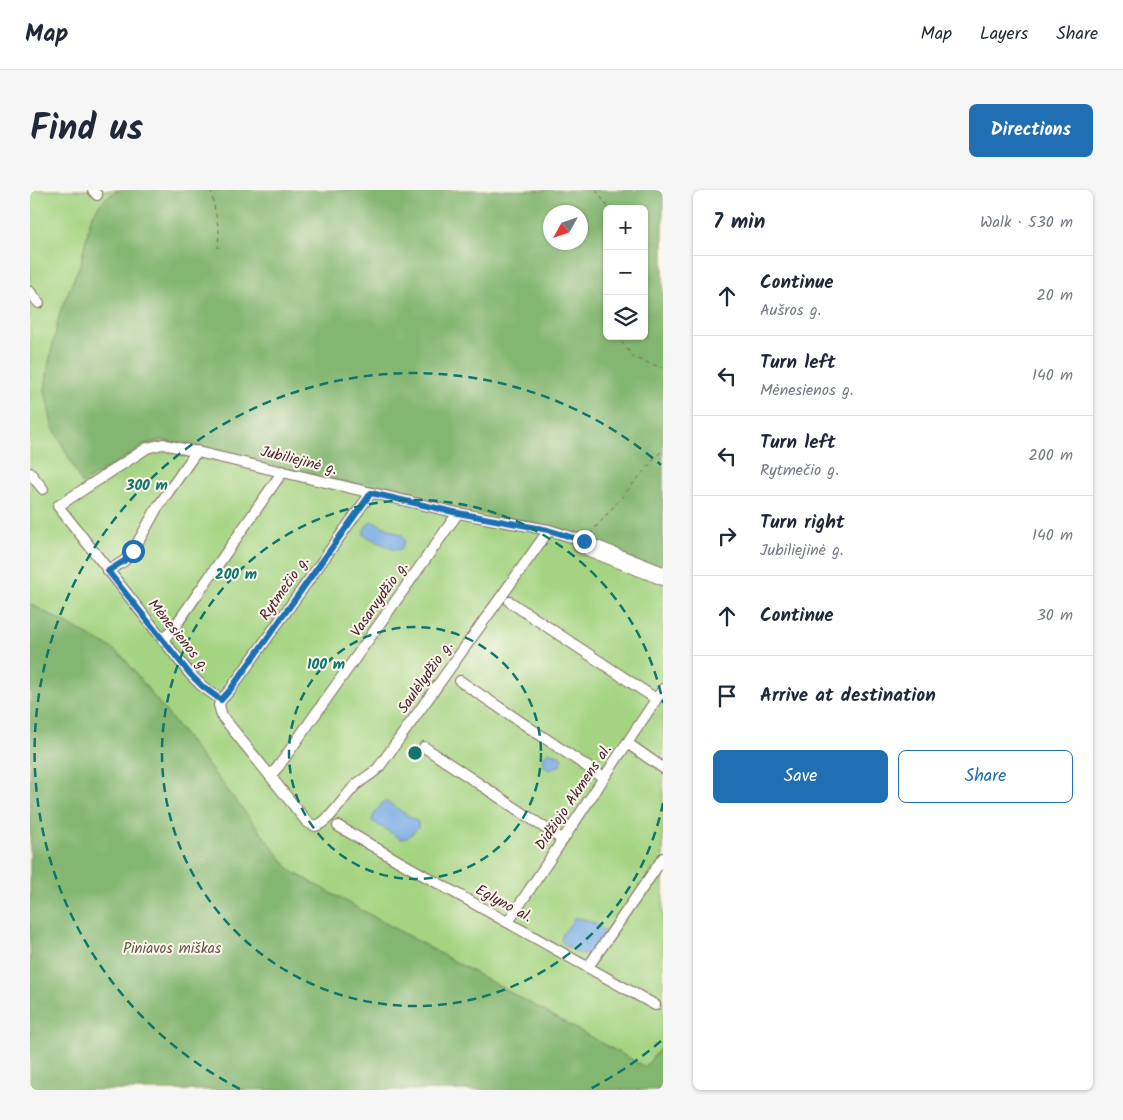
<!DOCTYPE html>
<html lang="en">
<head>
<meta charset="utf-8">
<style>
  :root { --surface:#fff; --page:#f6f6f7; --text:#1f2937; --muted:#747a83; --line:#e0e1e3; --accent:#1f6fb2 }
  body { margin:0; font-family:Kalam,sans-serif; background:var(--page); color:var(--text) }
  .controls { position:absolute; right:15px; top:15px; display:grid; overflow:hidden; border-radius:8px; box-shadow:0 1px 4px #0004 }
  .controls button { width:45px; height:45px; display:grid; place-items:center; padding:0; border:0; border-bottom:1px solid var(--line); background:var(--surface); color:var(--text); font:25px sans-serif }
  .compass { position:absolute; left:513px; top:15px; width:45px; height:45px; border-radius:50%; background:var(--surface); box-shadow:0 1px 4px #0004; rotate:230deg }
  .stop { position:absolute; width:15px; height:15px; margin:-11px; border:4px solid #1f6fb2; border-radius:50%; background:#fff }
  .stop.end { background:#1f6fb2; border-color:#fff; box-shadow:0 1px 5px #0008 }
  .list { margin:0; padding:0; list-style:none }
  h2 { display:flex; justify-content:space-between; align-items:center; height:65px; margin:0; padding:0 20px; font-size:21px }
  h2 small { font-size:16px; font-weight:400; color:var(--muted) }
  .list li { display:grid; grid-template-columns:32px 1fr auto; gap:15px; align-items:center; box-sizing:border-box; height:80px; padding:0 20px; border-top:1px solid var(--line) }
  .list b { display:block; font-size:19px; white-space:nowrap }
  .list p { margin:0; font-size:16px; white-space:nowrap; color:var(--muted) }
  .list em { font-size:16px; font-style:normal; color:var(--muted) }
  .actions { display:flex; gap:10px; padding:15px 20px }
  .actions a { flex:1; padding:11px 0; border:1px solid var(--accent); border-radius:8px; text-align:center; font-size:18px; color:var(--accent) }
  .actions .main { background:var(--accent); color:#fff }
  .icon { flex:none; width:28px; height:28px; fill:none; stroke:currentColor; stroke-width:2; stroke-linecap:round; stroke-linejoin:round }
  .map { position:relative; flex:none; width:633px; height:900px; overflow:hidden; border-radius:8px }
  header { display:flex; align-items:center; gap:30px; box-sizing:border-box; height:70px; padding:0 25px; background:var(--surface); border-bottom:1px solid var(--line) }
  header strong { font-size:24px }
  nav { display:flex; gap:28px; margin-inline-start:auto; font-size:18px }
  .intro { display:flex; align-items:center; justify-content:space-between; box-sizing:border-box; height:120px; padding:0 30px }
  h1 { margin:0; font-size:35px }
  .button { padding:12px 22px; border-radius:8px; background:var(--accent); color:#fff; font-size:18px; font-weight:700 }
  main { display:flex; gap:30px; padding:0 30px }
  aside { flex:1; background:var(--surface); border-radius:8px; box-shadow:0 1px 4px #0004 }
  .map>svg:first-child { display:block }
</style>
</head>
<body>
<header>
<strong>Map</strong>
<nav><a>Map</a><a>Layers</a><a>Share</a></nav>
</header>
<div class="intro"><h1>Find us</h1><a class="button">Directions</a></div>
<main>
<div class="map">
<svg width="633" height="900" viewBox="0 0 633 900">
  <rect width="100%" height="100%" fill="#fbf7ec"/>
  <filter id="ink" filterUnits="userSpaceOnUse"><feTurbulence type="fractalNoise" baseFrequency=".02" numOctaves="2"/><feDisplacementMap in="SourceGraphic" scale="10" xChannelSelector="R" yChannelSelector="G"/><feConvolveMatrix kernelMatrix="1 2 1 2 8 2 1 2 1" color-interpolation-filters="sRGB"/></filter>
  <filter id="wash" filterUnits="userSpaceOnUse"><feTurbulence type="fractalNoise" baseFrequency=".0096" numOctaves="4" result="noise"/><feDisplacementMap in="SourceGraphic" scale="20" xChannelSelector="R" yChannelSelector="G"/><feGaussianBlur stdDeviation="1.12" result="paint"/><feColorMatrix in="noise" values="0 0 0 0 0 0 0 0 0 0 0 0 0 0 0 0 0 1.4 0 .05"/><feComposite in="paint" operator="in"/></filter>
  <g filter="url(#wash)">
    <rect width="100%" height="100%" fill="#e8e0ba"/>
    <!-- green -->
    <path fill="#a4d482" stroke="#777a56" d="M0 0H90L78 6 69 15 61 28 51 72 30 122 19 172 15 200 22 235 117 254 131 250 540 343 633 383V855L615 877 261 681 92 466 78 456 0 414Z"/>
    <!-- forest -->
    <path fill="#83b670" stroke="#666a4e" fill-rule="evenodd" d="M90 0H633V383L539 343 131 250 117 254 52 294 22 235 15 200 19 172 30 122 51 72 61 28 69 15 78 6ZM577 19H614V146H577ZM520 22H550V52H520Z
      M0 414 78 456 92 466 261 681 615 877 633 855V900H0Z"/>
    <!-- water -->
    <path fill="#77ace5" stroke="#606688" d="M341 331 372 345 375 351 371 359 364 360 334 345V339Z
      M519 562 531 566 533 568 530 575 520 580C511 577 511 566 519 562Z
      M353 612H357L388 632V638L377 648 371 649 342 631 343 626Z
      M545 728C555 728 569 734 574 742L572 750 560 765C550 766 538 758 531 751L532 745Z"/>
  </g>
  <g filter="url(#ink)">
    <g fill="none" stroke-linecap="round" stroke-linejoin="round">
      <!-- minor casing -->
      <g stroke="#81635d" stroke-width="12">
        <path id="minor" d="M63 0 67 5
          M0 102 9 113
          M0 283 13 299
          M519 340 349 577C343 584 334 588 327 594 315 604 300 633 285 636L277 632 192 526 189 515 191 510 172 496 160 484 28 316 117 258 133 254 428 323 519 340 554 351 633 382
          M549 357 633 390
          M78 381 94 371 103 361 127 318 167 261
          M480 412 626 509
          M133 450 148 432 253 281
          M430 491 574 588
          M191 510 200 500 341 303
          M597 553 633 578
          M394 557 533 650
          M241 585 248 577 428 323
          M308 636 370 672 625 815
          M478 732 633 499
          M558 777 633 668"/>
      </g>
      <!-- path -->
      <path stroke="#81635d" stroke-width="1" stroke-dasharray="4 4" stroke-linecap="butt" d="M181 0 189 41 188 58
        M566 0 579 19
        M587 146 604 168 633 178
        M560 344 633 259"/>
      <!-- minor -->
      <use href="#minor" stroke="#fff" stroke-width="10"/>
    </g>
  </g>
  <g fill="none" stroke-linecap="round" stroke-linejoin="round" filter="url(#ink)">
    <!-- route -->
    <path stroke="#1f6fb2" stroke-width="6" d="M103 361 94 371 78 381 160 484 172 496 191 510 200 500 341 303 428 323 518 340 554 351"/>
  </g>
  <!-- distance rings -->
  <g fill="none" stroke="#0f766e" stroke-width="2.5" stroke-dasharray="9 6">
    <circle cx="385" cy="563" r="126"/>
    <path d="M633 613A253 253 0 1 1 633 513"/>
    <path d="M631 851A379 379 0 0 1 560 899M210 899A379 379 0 1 1 631 275"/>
  </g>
  <g text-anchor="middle" stroke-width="4" stroke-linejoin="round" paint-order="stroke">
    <!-- street labels -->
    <g font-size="15" fill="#4a1f2b" stroke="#fbf7ec">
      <text transform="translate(269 270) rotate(14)" y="5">Jubiliejinė g.</text>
      <text transform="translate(254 398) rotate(-55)" y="5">Rytmečio g.</text>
      <text transform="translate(349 409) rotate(-55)" y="5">Vasarvydžio g.</text>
      <text transform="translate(149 445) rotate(51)" y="5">Mėnesienos g.</text>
      <text transform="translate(395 487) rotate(-55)" y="5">Saulėlydžio g.</text>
      <text transform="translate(543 607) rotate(-56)" y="5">Didžiojo Akmens al.</text>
      <text transform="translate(474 713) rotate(29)" y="5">Eglyno al.</text>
    </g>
    <!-- park labels -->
    <g font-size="15" fill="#655545" stroke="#fbf7ec">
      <text x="142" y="763">Piniavos miškas</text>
    </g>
  </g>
  <circle cx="385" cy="563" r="8" fill="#0f766e" stroke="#fbf7ec" stroke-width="2.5"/>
  <g font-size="15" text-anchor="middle" font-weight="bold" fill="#0f766e" stroke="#fbf7ec" stroke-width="4" stroke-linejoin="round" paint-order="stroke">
    <text x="117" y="300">300 m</text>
    <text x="206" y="389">200 m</text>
    <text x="296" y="479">100 m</text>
  </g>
</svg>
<div class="controls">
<button>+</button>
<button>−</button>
<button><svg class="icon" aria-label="layers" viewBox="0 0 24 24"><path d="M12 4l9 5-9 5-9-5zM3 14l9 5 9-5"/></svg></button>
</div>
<svg class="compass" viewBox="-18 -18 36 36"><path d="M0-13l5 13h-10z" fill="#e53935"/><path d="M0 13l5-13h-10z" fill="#747a83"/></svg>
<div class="stop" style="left:103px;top:361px"></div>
<div class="stop end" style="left:554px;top:351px"></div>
</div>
<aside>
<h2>7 min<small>Walk · 530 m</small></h2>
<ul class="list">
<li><svg class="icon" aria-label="ahead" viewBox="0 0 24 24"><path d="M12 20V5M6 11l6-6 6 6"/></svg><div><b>Continue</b><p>Aušros g.</p></div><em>20 m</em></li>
<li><svg class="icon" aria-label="left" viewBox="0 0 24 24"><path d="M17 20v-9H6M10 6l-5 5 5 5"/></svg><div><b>Turn left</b><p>Mėnesienos g.</p></div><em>140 m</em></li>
<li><svg class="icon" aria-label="left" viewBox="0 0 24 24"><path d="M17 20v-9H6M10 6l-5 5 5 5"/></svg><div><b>Turn left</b><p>Rytmečio g.</p></div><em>200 m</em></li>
<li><svg class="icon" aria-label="right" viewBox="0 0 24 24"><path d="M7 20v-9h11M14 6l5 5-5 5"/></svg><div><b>Turn right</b><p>Jubiliejinė g.</p></div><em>140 m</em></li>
<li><svg class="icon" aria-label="ahead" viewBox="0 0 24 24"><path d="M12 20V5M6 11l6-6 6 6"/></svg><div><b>Continue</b></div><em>30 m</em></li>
<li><svg class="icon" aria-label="arrive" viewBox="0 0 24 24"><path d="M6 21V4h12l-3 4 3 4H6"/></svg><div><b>Arrive at destination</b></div></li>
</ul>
<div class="actions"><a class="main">Save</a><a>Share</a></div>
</aside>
</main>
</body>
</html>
